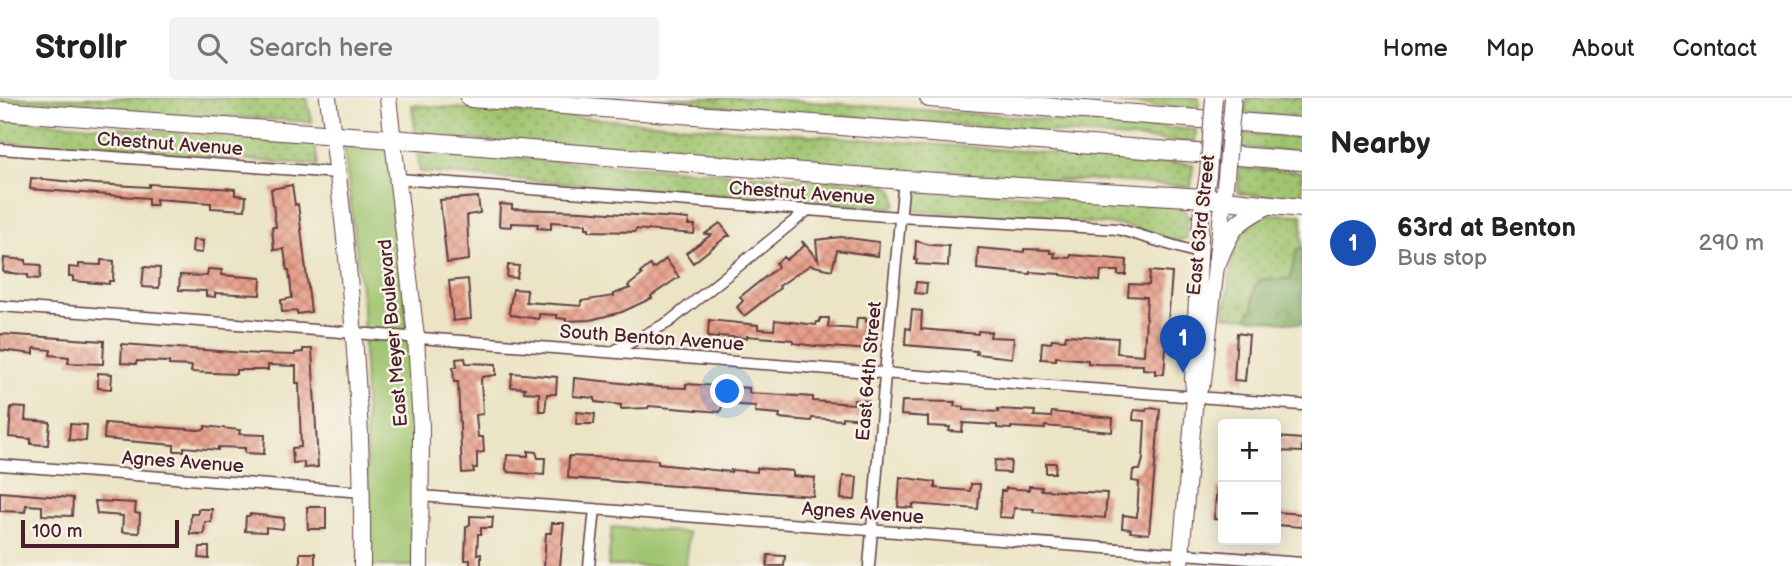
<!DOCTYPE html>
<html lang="en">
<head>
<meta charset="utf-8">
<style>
  :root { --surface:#fff; --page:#f2f2f2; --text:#222; --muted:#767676; --line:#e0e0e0; --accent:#1f6fb2 }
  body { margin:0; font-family:"Balsamiq Sans",sans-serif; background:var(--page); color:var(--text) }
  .controls { position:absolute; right:21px; bottom:21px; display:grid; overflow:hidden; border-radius:7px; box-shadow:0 4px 18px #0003 }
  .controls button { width:63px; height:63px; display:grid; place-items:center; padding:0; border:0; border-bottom:2px solid var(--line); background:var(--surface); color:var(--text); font:35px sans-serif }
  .scale { position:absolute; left:21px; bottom:18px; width:158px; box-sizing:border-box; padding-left:7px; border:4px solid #4a1f2b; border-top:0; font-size:19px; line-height:24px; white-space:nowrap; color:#4a1f2b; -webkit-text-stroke:5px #f7f3e8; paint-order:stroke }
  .you { position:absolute; left:728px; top:294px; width:24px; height:24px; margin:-18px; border:5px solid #fff; border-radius:50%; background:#1a73e8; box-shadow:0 0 0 10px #1a73e833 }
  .badge { display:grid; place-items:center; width:46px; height:46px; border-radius:50%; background:var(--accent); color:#fff; font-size:23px; font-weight:700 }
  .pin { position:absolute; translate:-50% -58px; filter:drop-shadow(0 2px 4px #0008) }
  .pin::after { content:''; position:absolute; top:37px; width:24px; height:21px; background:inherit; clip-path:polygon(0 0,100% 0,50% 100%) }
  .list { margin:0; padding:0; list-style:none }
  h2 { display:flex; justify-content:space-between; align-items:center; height:91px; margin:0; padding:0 28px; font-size:30px }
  h2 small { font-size:23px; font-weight:400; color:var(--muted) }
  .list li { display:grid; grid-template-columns:46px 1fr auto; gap:21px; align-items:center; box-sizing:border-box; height:105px; padding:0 28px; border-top:2px solid var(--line) }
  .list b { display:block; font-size:26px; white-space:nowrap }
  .list p { margin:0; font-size:23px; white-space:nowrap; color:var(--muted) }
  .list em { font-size:23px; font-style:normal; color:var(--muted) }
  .icon { flex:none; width:38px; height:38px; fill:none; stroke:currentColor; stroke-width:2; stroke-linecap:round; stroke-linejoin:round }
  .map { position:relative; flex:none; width:1302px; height:468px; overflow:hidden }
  header { display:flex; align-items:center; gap:42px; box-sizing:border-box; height:98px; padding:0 35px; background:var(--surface); border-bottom:2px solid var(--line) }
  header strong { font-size:33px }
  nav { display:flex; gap:38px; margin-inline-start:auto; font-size:24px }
  .search { width:490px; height:63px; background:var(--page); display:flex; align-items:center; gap:18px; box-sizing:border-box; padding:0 24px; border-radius:7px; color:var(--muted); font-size:26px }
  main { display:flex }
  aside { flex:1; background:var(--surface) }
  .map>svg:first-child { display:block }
</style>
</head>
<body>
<header>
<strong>Strollr</strong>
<div class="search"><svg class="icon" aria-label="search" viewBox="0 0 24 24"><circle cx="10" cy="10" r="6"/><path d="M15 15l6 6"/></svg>Search here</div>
<nav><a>Home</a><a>Map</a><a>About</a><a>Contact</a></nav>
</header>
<main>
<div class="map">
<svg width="1302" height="468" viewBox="0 0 1302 468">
  <defs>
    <pattern id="grass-dots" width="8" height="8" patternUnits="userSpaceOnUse" patternTransform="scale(1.75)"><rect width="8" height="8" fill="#a0c56f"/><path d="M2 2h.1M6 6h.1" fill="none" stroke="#849f5b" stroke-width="1.8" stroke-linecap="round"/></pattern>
    <pattern id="forest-crowns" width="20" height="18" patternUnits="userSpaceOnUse" patternTransform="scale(1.75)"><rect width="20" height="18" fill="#80aa62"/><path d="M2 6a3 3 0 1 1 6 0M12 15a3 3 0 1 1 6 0" fill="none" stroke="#6b8a51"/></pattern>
    <pattern id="building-cross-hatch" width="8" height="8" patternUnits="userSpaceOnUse" patternTransform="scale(1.75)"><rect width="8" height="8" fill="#e89f8a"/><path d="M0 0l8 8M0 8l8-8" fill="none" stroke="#be8171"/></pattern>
  </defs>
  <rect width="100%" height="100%" fill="#f7f3e8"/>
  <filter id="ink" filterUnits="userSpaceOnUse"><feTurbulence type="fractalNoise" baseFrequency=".0143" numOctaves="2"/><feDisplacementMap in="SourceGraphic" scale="14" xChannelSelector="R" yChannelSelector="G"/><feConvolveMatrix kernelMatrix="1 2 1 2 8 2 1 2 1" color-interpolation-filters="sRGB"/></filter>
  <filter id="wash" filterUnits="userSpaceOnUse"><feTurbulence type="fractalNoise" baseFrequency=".00686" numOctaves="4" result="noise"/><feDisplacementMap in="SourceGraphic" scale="28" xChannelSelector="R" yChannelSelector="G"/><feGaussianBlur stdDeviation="1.57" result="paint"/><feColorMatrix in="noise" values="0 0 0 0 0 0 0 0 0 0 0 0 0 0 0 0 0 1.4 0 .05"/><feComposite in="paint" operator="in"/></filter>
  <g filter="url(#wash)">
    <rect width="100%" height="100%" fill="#ebe4c5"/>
    <!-- grass -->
    <path fill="url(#grass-dots)" stroke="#75724d" stroke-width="2" d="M0 0H307L312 24 220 18H152L0 7Z
      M603 0H758L1196 32 1195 45Z
      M1046 0H1199L1198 11Z
      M1246 0H1302V19L1245 15Z
      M412 7 1193 66 1191 89 1098 82 1031 83 416 38Z
      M0 21 310 44 315 46 318 67 0 44Z
      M1243 35 1302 40V54L1241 50Z
      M428 54 884 86 894 92 896 106 891 110 420 74 418 57Z
      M1239 70 1302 74V103L1238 95Z
      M918 89 1176 108 1184 112 1189 120 1187 121V140L1177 143 1122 127 914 113 908 109 907 103 911 92Z
      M1264 116 1302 117V149L1297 152 1291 182 1253 196V209L1247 220 1224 218 1235 143 1238 136Z"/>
    <!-- forest -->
    <path fill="url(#forest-crowns)" stroke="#656446" stroke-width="2" d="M1302 149V226L1247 220 1253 210 1255 187 1262 181H1290L1297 152Z"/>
    <!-- park -->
    <path fill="#a0c56f" stroke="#75724d" stroke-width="2" d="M345 46 390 47 414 293V468H369L363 208 344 51Z
      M612 429 688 435 686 468H608Z"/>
    <g id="blocks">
      <!-- building -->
      <path fill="url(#building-cross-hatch)" d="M31 80 95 86 149 89V86L235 91V97L246 98 245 112 211 110V105L156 101V107H148V100L30 91Z
        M292 87 295 107 298 106 311 214 297 216V213L282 214 281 202 292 200 289 172H287L284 151 274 152 272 129H276L271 91Z
        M478 99 480 115 467 117 469 162 447 165 440 102Z
        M500 106 512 107V111L582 113 689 121 688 127H695L694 136 636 131 635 134 589 133V130H586V126L551 124V131L537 130 538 126 511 125V129L499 128Z
        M720 125 730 138H727L693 165 686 155 711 137 705 136Z
        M841 139 879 144 878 158 837 152 832 172 810 167 779 188 780 190 744 218 737 209 743 203 740 199 778 169 776 165 784 159 786 162 804 148 802 143 818 162 816 142Z
        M193 142 203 143 202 155 192 154Z
        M916 143 930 147 949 148 948 168 916 166 917 162H915Z
        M978 150 1024 154V151L1050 152V155H1055L1054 159 1070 160 1071 157 1127 162 1126 177H1118V173H1101L1100 183 1061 177V176L1030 174V176L977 171Z
        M4 160 26 162V166L41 167 40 181 28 180V177L3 174Z
        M666 161 679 179 651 198 652 200 622 214 590 222 566 223V221L557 220V217L539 216V221L511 217 509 214 513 191 527 192 526 204 581 208V203L614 198V196L630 190 628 188 642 177 640 175 650 167 653 171Z
        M101 162 114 163 113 183H109V186L73 183V178H69V169L79 170V166L101 167Z
        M508 167 519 168 517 180 507 179Z
        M144 169 160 170 159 190 142 189Z
        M208 171 222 172 221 177 261 180 260 197 215 195V199L206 198V193L179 192 180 177 207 178Z
        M1150 173 1172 175 1164 276H1155V272L1143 271V267L1097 266 1088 265V262L1056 259V262L1041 261 1042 244 1051 245 1052 241 1065 242 1066 237 1118 240 1117 255 1144 257 1147 199 1128 198 1129 186 1149 187Z
        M468 181 471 221 453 223 449 183Z
        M916 184 927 185 926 196 915 195Z
        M912 212 922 213 921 231 978 236V233L991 234 990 239 1014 240 1012 260 976 256 977 253 905 247 906 230 910 231Z
        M820 220H829L828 229 856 231 857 220H866V224H873L871 252 815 248 793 245V242L747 238V240L718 238V240L708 239 709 222 758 227V231L774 232 775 222 816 227 817 224H820Z
        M1237 235 1249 237 1245 283 1234 282Z
        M0 236 104 243 103 266 68 265 69 259 50 257 51 252 34 250V256L0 252Z
        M122 246 258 256 295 257V255L303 254V251H312L318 369 304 370V364L293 365 292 350 301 349 299 285H296V268L268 267V272H236V276L191 274 192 268 169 267V264L137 263 136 266 121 265Z
        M465 260 466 265 496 266V277L482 279 481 282 483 316 476 317 478 339H483L484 354 477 355V370H473L474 374 462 375 458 284H454L453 269H457L456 261Z
        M98 275 112 276 111 291 98 290Z
        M512 275 557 279 556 296H547L545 313H539V295L524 294 525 290 511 289Z
        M574 280 659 289 686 290V286L749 290V295L813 299V303L854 306V302L869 303 868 312 865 311 864 321 842 319V322L812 320 811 323 779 320 780 316 755 314 756 308 723 306 720 314 649 308 648 310 621 311V307L595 304V300L573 298Z
        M902 303 955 304 954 308 964 309V312L998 314V311L1035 313 1034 318 1051 319 1052 314 1113 320 1112 334 1045 328V331L1011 329V331L997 330V327L963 325 962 334 949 333 950 329 928 328V319L901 317Z
        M11 309 26 310 25 322 50 324 48 347 31 346V341L9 339Z
        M1147 310 1160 311 1149 436 1130 434 1131 431 1122 430 1123 417 1137 419 1139 384 1132 383 1133 372H1140L1143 361 1145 323 1133 322 1134 312 1146 313Z
        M577 314 595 316 594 326H576Z
        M105 325 199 332 205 331V328L240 332 239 336 265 337 264 356 245 355V350L218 349V352L184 349V353H174V347L104 341Z
        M70 326 87 327 86 343 69 342Z
        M1276 339 1302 341V354L1276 353Z
        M528 353 536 354 538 360H545L544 377 508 374 506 371 507 357 528 358Z
        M569 358 658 362V366L731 374V372L757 374V370L793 373V378L815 380 813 398 568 380Z
        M995 362 1011 363 1010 375 994 374Z
        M1046 365H1056L1055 375H1046Z
        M843 378 857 379 855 402 841 401Z
        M900 379 935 384V390L970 393 971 386H980L978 411 913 406V410L898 409Z
        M1029 388 1042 389 1041 392 1107 395 1105 420 1033 414 1034 411 1014 410 1013 420 999 419 1001 393H1005L1006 390 1029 392Z
        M1217 389 1223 390V422L1214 421Z
        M0 394 73 400 72 418 42 417V408L26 407 25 414 0 413Z
        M95 403 136 405 135 415 140 416 139 435 122 434 123 418 97 416Z
        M307 409H326V431H308Z
        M198 411H212L211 424H205L204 436H190L191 416H198Z
        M1276 414 1302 416V429L1276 427Z
        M250 416 284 420 283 431 266 429V434L245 433 246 418H249Z
        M470 418 493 419 492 430H481V436H478L477 456H481V468H470V462H465L466 429 470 426Z
        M552 425H564L560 468H544L546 435H551Z
        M200 449H209V461L199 460Z
        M300 455H315V468H300Z
        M768 457 785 458 784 468H767Z"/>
    </g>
  </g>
  <g filter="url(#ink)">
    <use href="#blocks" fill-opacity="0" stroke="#623d42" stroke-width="2"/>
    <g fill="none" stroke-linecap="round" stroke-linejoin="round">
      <!-- minor casing -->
      <g stroke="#623d42" stroke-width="13">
        <path id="minor" d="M0 51 338 75
          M399 81 899 119 1118 131 1198 155
          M0 208 1302 307
          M612 254 669 224 808 112
          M0 367 363 394
          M421 398 1302 465
          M589 468 595 411
          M869 468 886 265 904 82"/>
      </g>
      <!-- secondary casing -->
      <g stroke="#623d42" stroke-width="18">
        <path id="secondary" d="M328 0C349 155 364 311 362 468
          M388 0 416 239 421 330 420 468
          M1196 297 1203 283 1226 79
          M1180 468 1195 299 1193 282 1201 119 1208 77"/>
      </g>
      <!-- trunk casing -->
      <g stroke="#623d42" stroke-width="20">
        <path id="trunk" d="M470 0 1302 63
          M929 0 1302 29
          M0 13 393 41 904 82 1205 100 1302 110
          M1217 165C1231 130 1234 124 1268 107"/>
      </g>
      <!-- minor -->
      <use href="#minor" stroke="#fff" stroke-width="10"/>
      <!-- secondary -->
      <use href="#secondary" stroke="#fff" stroke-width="16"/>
      <!-- trunk -->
      <use href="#trunk" stroke="#fff" stroke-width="18"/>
      <!-- secondary-bridge casing -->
      <g stroke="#623d42" stroke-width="18" stroke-linecap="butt">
        <path id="secondary-bridge" d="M1208 77 1214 0
          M1226 79 1233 0"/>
      </g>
      <!-- secondary-bridge -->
      <use href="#secondary-bridge" stroke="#fff" stroke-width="16"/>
    </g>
  </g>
  <g text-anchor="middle" stroke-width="5" stroke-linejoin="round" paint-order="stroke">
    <!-- street labels -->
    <g font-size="19" fill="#4a1f2b" stroke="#f7f3e8">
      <text transform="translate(170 45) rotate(4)" y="7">Chestnut Avenue</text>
      <text transform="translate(802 94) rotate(4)" y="7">Chestnut Avenue</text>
      <text transform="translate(1200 127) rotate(-84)" y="7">East 63rd Street</text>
      <text transform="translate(392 235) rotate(-95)" y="7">East Meyer Boulevard</text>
      <text transform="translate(652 239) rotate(4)" y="7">South Benton Avenue</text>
      <text transform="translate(868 273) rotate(-85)" y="7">East 64th Street</text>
      <text transform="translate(183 363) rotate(4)" y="7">Agnes Avenue</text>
      <text transform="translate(863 414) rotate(4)" y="7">Agnes Avenue</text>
    </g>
  </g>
</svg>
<div class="controls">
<button>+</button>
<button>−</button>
</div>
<div class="scale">100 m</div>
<div class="you"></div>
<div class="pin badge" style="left:1183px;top:275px;background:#1a4fb4">1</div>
</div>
<aside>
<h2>Nearby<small></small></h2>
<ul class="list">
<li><span class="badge" style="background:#1a4fb4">1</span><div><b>63rd at Benton</b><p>Bus stop</p></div><em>290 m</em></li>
</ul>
</aside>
</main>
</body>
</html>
